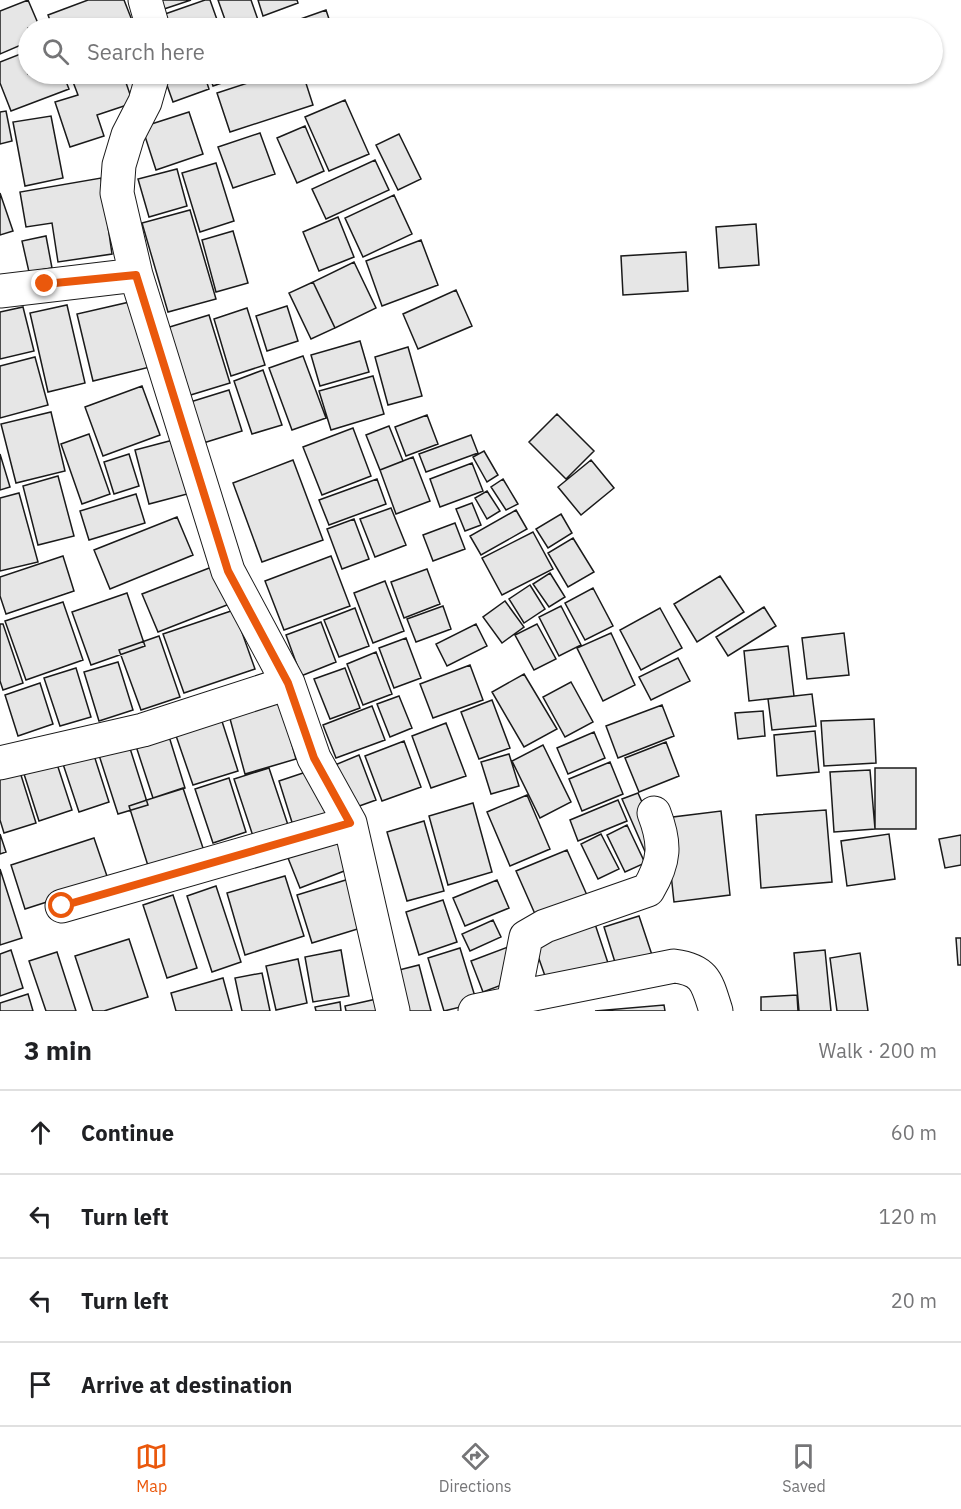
<!DOCTYPE html>
<html lang="en">
<head>
<meta charset="utf-8">
<style>
  :root { --surface:#fff; --page:#f2f2f2; --text:#202124; --muted:#757577; --line:#e0e0e0; --accent:#ea580c }
  body { margin:0; font-family:"IBM Plex Sans",sans-serif; background:var(--page); color:var(--text) }
  .stop { position:absolute; width:18px; height:18px; margin:-14px; border:4px solid #ea580c; border-radius:50%; background:#fff }
  .stop.end { background:#ea580c; border-color:#fff; box-shadow:0 2px 6px #0008 }
  .list { margin:0; padding:0; list-style:none }
  h2 { display:flex; justify-content:space-between; align-items:center; height:78px; margin:0; padding:0 24px; font-size:26px }
  h2 small { font-size:20px; font-weight:400; color:var(--muted) }
  .list li { display:grid; grid-template-columns:39px 1fr auto; gap:18px; align-items:center; box-sizing:border-box; height:84px; padding:0 24px; border-top:2px solid var(--line) }
  .list b { display:block; font-size:22px; white-space:nowrap }
  .list em { font-size:20px; font-style:normal; color:var(--muted) }
  .icon { flex:none; width:33px; height:33px; fill:none; stroke:currentColor; stroke-width:2; stroke-linecap:round; stroke-linejoin:round }
  .map { position:relative; flex:none; width:961px; height:1011px; overflow:hidden }
  .search { position:absolute; background:var(--surface); box-shadow:0 2px 4px #0004; left:18px; right:18px; top:18px; height:66px; display:flex; align-items:center; gap:15px; box-sizing:border-box; padding:0 21px; border-radius:33px; color:var(--muted); font-size:22px }
  .sheet { height:414px; background:var(--surface) }
  nav { display:flex; justify-content:space-around; align-items:center; box-sizing:border-box; height:84px; border-top:2px solid var(--line); background:var(--surface); font-size:16px; color:var(--muted) }
  nav a { display:grid; justify-items:center; gap:3px }
  nav .on { color:var(--accent) }
  .map>svg:first-child { display:block }
</style>
</head>
<body>
<div class="map">
<svg width="961" height="1011" viewBox="0 0 961 1011">
  <rect width="100%" height="100%" fill="#fff"/>
  <!-- building -->
  <path fill="#e6e6e6" stroke="#1a1a1a" stroke-width="1.5" d="M28 0 40 28H28V42L0 54V11Z
    M88 0H124L135 28H53L48 15Z
    M161 0H191L164 9Z
    M205 0H210L220 28H170L165 14Z
    M218 0H251L258 20 228 28Z
    M258 0H297L298 3 263 16Z
    M326 10 332 28H294L292 22Z
    M278 22 280 28H259Z
    M28 51V74H63L69 89 11 111 0 83V62Z
    M70 74H123L133 103 97 115 104 136 70 147 55 102 78 95Z
    M163 74H204L209 89 173 102Z
    M209 74H248L213 86Z
    M275 74H303L313 105 230 132 217 93Z
    M345 100 369 154 329 171 305 117Z
    M6 111 12 141 0 144V112Z
    M189 112 203 154 156 170 142 127Z
    M51 116 63 178 25 186 13 122Z
    M305 126 324 171 297 183 277 138Z
    M260 133 275 174 233 188 218 147Z
    M399 134 421 179 398 190 376 145Z
    M375 160 389 190 326 219 312 189Z
    M216 163 234 221 200 232 182 173Z
    M177 169 187 206 149 217 138 179Z
    M101 178 112 254 58 262 52 223 26 227 20 192Z
    M0 193 13 231 0 235Z
    M394 195 412 234 363 257 345 218Z
    M190 210 216 299 168 312 142 223Z
    M338 217 354 257 319 271 303 232Z
    M756 224 759 265 719 268 716 227Z
    M233 231 248 283 216 292 202 240Z
    M46 236 52 268 29 272 22 241Z
    M421 240 438 285 382 306 366 261Z
    M686 252 688 291 623 295 621 256Z
    M354 262 376 308 335 328 313 282Z
    M313 282 335 328 311 339 289 293Z
    M456 290 472 326 418 349 403 314Z
    M134 301 150 367 93 381 77 314Z
    M67 305 85 383 48 392 30 313Z
    M287 306 298 341 267 351 256 316Z
    M23 307 34 351 0 359V312Z
    M247 308 265 365 231 376 214 319Z
    M209 315 230 383 184 397 163 329Z
    M360 341 369 372 320 386 311 355Z
    M408 347 422 396 388 405 375 357Z
    M303 356 326 418 292 430 269 368Z
    M35 357 48 405 0 418V366Z
    M263 370 282 425 252 434 234 381Z
    M373 376 384 414 331 430 319 391Z
    M142 386 160 435 103 456 85 407Z
    M229 390 242 431 200 444 187 403Z
    M51 412 65 471 16 483 1 424Z
    M557 414 594 451 566 479 529 442Z
    M427 415 438 444 406 456 395 427Z
    M389 426 403 461 380 470 366 435Z
    M353 428 371 476 322 495 303 447Z
    M89 434 110 494 82 504 61 444Z
    M471 435 478 453 426 472 419 454Z
    M177 439 191 493 149 504 135 450Z
    M484 451 498 475 487 482 473 457Z
    M0 454 10 487 0 490Z
    M129 454 139 486 114 494 104 462Z
    M413 457 430 501 396 514 380 470Z
    M293 460 323 540 262 562 233 483Z
    M591 460 614 488 581 515 558 487Z
    M472 463 483 491 440 507 430 479Z
    M58 476 74 536 38 545 23 486Z
    M377 479 386 504 329 525 319 500Z
    M503 479 518 504 506 510 491 487Z
    M487 491 500 511 487 519 475 498Z
    M19 493 38 562 0 571V498Z
    M136 494 145 523 89 540 80 511Z
    M472 503 481 525 465 531 456 509Z
    M391 508 406 545 375 557 360 519Z
    M516 510 527 529 481 555 470 536Z
    M561 514 572 533 548 548 536 529Z
    M177 517 193 555 110 589 94 550Z
    M354 519 369 559 342 569 327 529Z
    M455 523 465 549 433 561 423 535Z
    M533 532 553 569 502 595 482 558Z
    M573 538 594 572 568 587 548 553Z
    M63 556 74 591 6 614 0 596V577Z
    M331 556 350 606 284 630 265 581Z
    M217 565 232 603 158 632 142 594Z
    M427 569 440 604 404 618 391 582Z
    M550 573 565 597 549 607 533 584Z
    M720 576 744 612 697 642 674 604Z
    M385 581 404 631 373 643 354 593Z
    M530 585 545 609 524 623 509 599Z
    M593 588 613 626 585 640 565 603Z
    M127 593 145 646 91 665 72 612Z
    M505 601 524 627 502 643 483 617Z
    M63 602 83 660 26 680 5 621Z
    M443 606 451 629 416 642 407 619Z
    M561 606 581 645 559 656 539 617Z
    M764 607 776 626 728 656 716 637Z
    M355 608 369 646 339 657 324 620Z
    M660 608 682 648 641 670 620 630Z
    M234 610 255 669 184 693 163 634Z
    M321 622 336 662 301 676 286 635Z
    M0 624H3L23 683 3 690 0 681Z
    M476 624 487 646 447 666 436 644Z
    M537 624 556 659 534 670 515 635Z
    M611 633 635 685 603 701 577 648Z
    M844 633 849 675 807 679 802 638Z
    M159 636 180 697 141 710 119 650Z
    M406 638 421 678 394 688 379 648Z
    M788 646 794 696 749 701 744 651Z
    M376 652 392 694 363 705 347 664Z
    M678 658 690 681 651 700 639 677Z
    M118 662 133 710 99 721 84 672Z
    M470 665 483 700 433 718 420 684Z
    M76 668 91 717 60 726 44 678Z
    M345 668 360 708 330 719 314 679Z
    M524 674 557 729 524 747 492 692Z
    M571 682 593 722 565 737 543 697Z
    M40 683 53 724 18 736 5 695Z
    M812 694 816 726 772 730 768 699Z
    M399 696 412 728 390 737 377 704Z
    M492 700 510 748 479 759 461 712Z
    M280 702 296 759 245 774 229 715Z
    M662 705 674 736 618 758 606 726Z
    M372 706 385 740 336 758 323 725Z
    M763 711 765 736 738 739 735 713Z
    M219 712 238 771 193 785 173 727Z
    M874 719 876 763 824 766 821 721Z
    M446 723 466 776 431 788 412 736Z
    M167 730 185 788 153 798 134 740Z
    M815 731 819 772 777 776 774 735Z
    M594 732 605 758 568 774 557 748Z
    M404 741 421 787 382 801 365 756Z
    M128 742 148 805 118 814 98 752Z
    M666 742 679 776 639 792 625 758Z
    M543 745 571 802 540 818 512 761Z
    M92 749 109 802 79 812 61 758Z
    M509 754 519 786 491 794 481 762Z
    M359 755 376 800 351 809 335 765Z
    M610 762 623 794 582 811 569 779Z
    M57 764 72 810 39 821 24 774Z
    M269 768 291 834 256 845 234 779Z
    M875 768H916V829H875Z
    M315 769 333 823 296 835 279 781Z
    M870 770 875 829 834 832 830 772Z
    M20 772 36 823 4 833 0 820V779Z
    M229 778 246 832 213 843 195 789Z
    M183 788 205 854 150 872 129 806Z
    M638 793 663 850 647 856 622 799Z
    M527 795 550 849 510 866 487 812Z
    M618 800 627 821 578 841 570 820Z
    M473 803 492 872 448 885 429 816Z
    M826 810 832 882 761 888 756 815Z
    M721 811 730 895 674 902 665 818Z
    M424 821 444 891 407 901 387 832Z
    M627 825 645 863 625 872 607 835Z
    M0 834 6 852 0 854Z
    M601 834 619 869 598 879 581 844Z
    M889 834 895 879 847 886 841 841Z
    M961 835V865L945 868 939 839Z
    M94 838 109 882 25 909 11 865Z
    M340 838 352 868 300 888 288 858Z
    M567 850 590 902 539 923 516 871Z
    M0 869 22 938 0 945Z
    M285 876 304 936 245 955 227 893Z
    M349 879 364 927 312 943 297 895Z
    M497 880 509 908 465 926 453 898Z
    M216 886 241 962 212 972 187 896Z
    M173 895 197 968 167 978 143 905Z
    M443 900 457 942 419 955 406 912Z
    M639 916 655 964 619 975 604 927Z
    M593 918 611 972 551 993 532 939Z
    M493 920 501 937 470 951 462 934Z
    M956 938H961V965H958Z
    M129 939 148 997 104 1011H93L75 956Z
    M521 942 533 973 483 992 471 961Z
    M460 948 477 1003 444 1011 428 958Z
    M11 950 23 988 0 996V954Z
    M341 950 349 996 313 1002 305 957Z
    M825 950 831 1011H799L794 953Z
    M57 952 76 1011H46L29 961Z
    M860 953 868 1011H837L830 958Z
    M298 959 307 1003 276 1010 266 966Z
    M419 965 431 1011H402L391 972Z
    M262 973 270 1011H242L235 978Z
    M223 978 232 1011H176L171 993Z
    M28 994 33 1011H0V1003Z
    M797 995 798 1011H761V997Z
    M381 998 384 1011H346L345 1006Z
    M340 1002 341 1011H316L315 1007Z
    M664 1005 665 1011H595Z"/>
  <g fill="none" stroke-linecap="round" stroke-linejoin="round">
    <!-- minor casing -->
    <g stroke="#1a1a1a" stroke-width="35">
      <path id="minor" d="M145 0 153 28
        M153 74 145 102 128 135 119 165 117 193 136 275 228 571 288 683 314 758 350 823 393 1011
        M0 291 136 275
        M0 763 143 730 288 683
        M62 906 350 823
        M514 998 674 966C706 970 707 983 716 1011
        M475 1011 509 1004 514 998 526 937 545 926 648 890C665 861 666 844 654 813"/>
    </g>
    <!-- minor -->
    <use href="#minor" stroke="#fff" stroke-width="33"/>
  </g>
  <g fill="none" stroke-linecap="round" stroke-linejoin="round">
    <!-- route -->
    <path stroke="#ea580c" stroke-width="8" d="M45 284 136 275 228 571 288 683 314 758 350 823 62 906"/>
  </g>
</svg>
<div class="stop" style="left:62px;top:906px"></div>
<div class="stop end" style="left:45px;top:284px"></div>
<div class="search"><svg class="icon" aria-label="search" viewBox="0 0 24 24"><circle cx="10" cy="10" r="6"/><path d="M15 15l6 6"/></svg>Search here</div>
</div>
<section class="sheet">
<h2>3 min<small>Walk · 200 m</small></h2>
<ul class="list">
<li><svg class="icon" aria-label="ahead" viewBox="0 0 24 24"><path d="M12 20V5M6 11l6-6 6 6"/></svg><div><b>Continue</b></div><em>60 m</em></li>
<li><svg class="icon" aria-label="left" viewBox="0 0 24 24"><path d="M17 20v-9H6M10 6l-5 5 5 5"/></svg><div><b>Turn left</b></div><em>120 m</em></li>
<li><svg class="icon" aria-label="left" viewBox="0 0 24 24"><path d="M17 20v-9H6M10 6l-5 5 5 5"/></svg><div><b>Turn left</b></div><em>20 m</em></li>
<li><svg class="icon" aria-label="arrive" viewBox="0 0 24 24"><path d="M6 21V4h12l-3 4 3 4H6"/></svg><div><b>Arrive at destination</b></div></li>
</ul>
</section>
<nav>
<a class="on"><svg class="icon" aria-label="map" viewBox="0 0 24 24"><path d="M3 6l6-2 6 2 6-2v14l-6 2-6-2-6 2zM9 4v14M15 6v14"/></svg>Map</a>
<a><svg class="icon" aria-label="directions" viewBox="0 0 24 24"><path d="M12 3l9 9-9 9-9-9zM9 14v-3h6M13 9l2 2-2 2"/></svg>Directions</a>
<a><svg class="icon" aria-label="saved" viewBox="0 0 24 24"><path d="M7 4h10v16l-5-4-5 4z"/></svg>Saved</a>
</nav>
</body>
</html>
